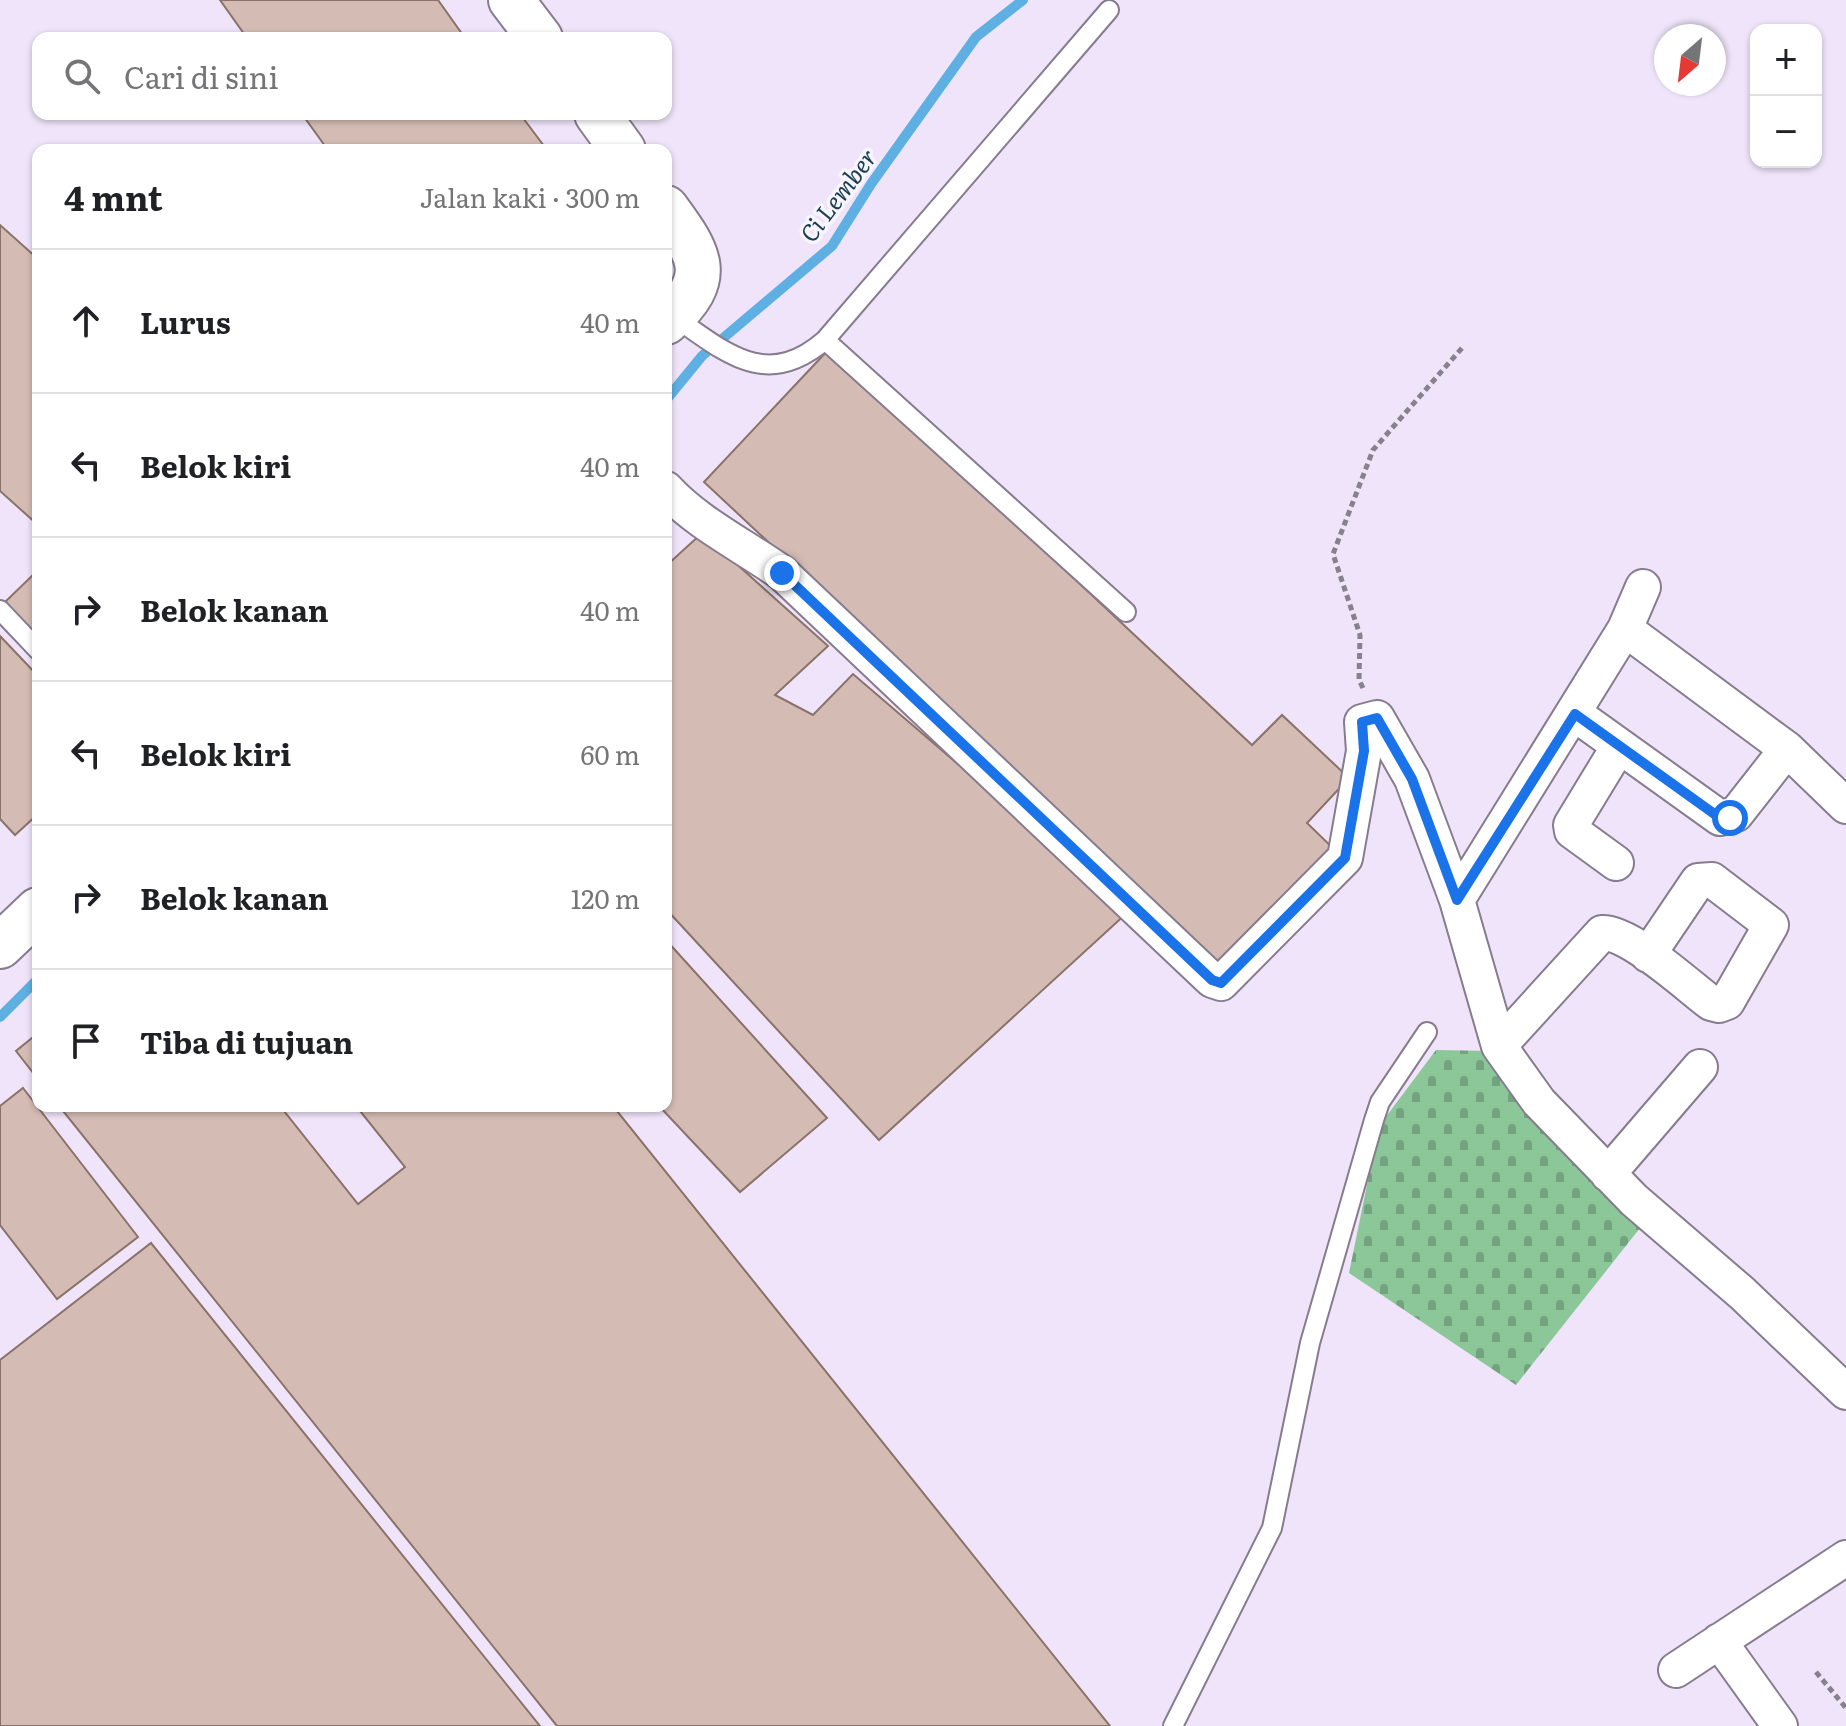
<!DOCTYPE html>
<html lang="id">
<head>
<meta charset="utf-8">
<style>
  :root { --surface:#fff; --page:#f6f6f6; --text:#202124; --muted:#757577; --line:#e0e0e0 }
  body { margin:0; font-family:Literata,serif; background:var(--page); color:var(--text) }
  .controls { position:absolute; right:24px; top:24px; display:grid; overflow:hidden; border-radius:16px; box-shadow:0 2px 6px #0004 }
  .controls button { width:72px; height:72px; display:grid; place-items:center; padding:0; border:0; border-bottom:2px solid var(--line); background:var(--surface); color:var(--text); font:40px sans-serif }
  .compass { position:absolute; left:1654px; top:24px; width:72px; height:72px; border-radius:50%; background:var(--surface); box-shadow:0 2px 6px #0004; rotate:208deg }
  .stop { position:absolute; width:24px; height:24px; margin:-18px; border:6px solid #1a73e8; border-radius:50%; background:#fff }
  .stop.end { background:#1a73e8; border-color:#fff; box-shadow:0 2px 8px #0008 }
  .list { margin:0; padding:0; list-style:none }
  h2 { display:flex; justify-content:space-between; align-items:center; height:104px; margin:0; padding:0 32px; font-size:34px }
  h2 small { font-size:26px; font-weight:400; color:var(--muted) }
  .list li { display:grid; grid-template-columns:52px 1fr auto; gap:24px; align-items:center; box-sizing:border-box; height:144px; padding:0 32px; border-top:2px solid var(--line) }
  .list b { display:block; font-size:30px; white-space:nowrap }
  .list em { font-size:26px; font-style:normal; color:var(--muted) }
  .icon { flex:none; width:44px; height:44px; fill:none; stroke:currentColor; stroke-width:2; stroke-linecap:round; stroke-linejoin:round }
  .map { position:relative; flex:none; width:1846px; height:1726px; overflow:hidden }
  .search { position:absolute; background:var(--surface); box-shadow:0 2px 6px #0004; left:32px; top:32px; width:640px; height:88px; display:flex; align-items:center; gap:20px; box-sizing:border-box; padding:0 28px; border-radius:16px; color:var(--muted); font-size:30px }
  .panel { position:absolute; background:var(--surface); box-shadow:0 2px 6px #0004; left:32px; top:144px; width:640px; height:968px; border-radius:16px }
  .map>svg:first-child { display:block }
</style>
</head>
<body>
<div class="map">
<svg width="1846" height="1726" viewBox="0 0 1846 1726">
  <defs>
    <pattern id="cemetery-stones" width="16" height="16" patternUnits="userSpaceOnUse" patternTransform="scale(2)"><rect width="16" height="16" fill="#8bc799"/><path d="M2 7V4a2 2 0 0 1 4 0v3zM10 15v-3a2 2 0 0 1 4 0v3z" fill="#72a27e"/></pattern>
  </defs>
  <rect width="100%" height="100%" fill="#efe4f9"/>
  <!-- cemetery -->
  <path fill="url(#cemetery-stones)" d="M1436 1050 1492 1051 1640 1228 1516 1385 1349 1273 1379 1126Z"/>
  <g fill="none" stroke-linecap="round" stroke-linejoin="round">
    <!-- stream -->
    <path stroke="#5db0e1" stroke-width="10" d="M666 400 702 356 832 246 871 184 976 37 1023 0
      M0 1017 38 979"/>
  </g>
  <!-- building -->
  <path fill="#d4bcb4" stroke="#88726a" stroke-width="2" d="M220 0H438L465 38H247Z
    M302 114H520L547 150H328Z
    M0 225 38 259V525L0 491Z
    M829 349 1252 745 1282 715 1349 778 1307 823 1338 853 1227 971 704 482Z
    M702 533 828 646 775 695 813 715 853 674 1129 911 879 1140 666 909V566Z
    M38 570V637L5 602Z
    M0 636 38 676V814L15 835 0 819Z
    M666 940 827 1118 740 1192 659 1106H666Z
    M38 1033V1079L16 1051Z
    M23 1088 138 1237 57 1299 0 1225V1106Z
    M59 1106H280L358 1204 405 1167 356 1106H613L1110 1726H557Z
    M151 1243 540 1726H0V1360Z"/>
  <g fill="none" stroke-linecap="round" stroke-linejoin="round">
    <!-- lane casing -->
    <g stroke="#867c8e" stroke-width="22">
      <path id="lane" d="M673 316C725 352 766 391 825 340L1109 10
        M825 340 1126 612
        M0 610 38 650
        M1173 1726 1272 1528 1310 1343 1374 1120 1380 1102 1427 1032"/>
    </g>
    <!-- street casing -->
    <g stroke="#867c8e" stroke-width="38">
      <path id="street" d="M666 489C697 523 744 546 782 573L1212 980 1221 983 1345 858 1364 751 1362 722 1377 718 1412 779 1457 900 1499 1046 1539 1102 1634 1200 1742 1293 1846 1392
        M1625 629 1643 587
        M1575 714 1720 818 1736 814 1787 749
        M1616 863 1572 831 1571 825 1619 746
        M1457 900 1625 629 1787 749 1846 806
        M1499 1046 1602 933C1630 932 1687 985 1711 1003L1719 1005 1727 1002 1771 925 1712 880 1698 881 1648 955
        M1608 1174 1700 1067
        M1719 1641 1780 1726
        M1676 1670 1846 1558"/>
    </g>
    <!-- secondary casing -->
    <g stroke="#867c8e" stroke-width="48">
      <path id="secondary" d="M511 0 540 38
        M597 114 623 150
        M666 208C700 254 716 278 666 322
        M0 946 38 910"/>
    </g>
    <!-- path -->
    <path stroke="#87808e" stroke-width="5" stroke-dasharray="6 4" stroke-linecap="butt" d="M1363 688 1359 680 1360 635 1333 554 1373 450 1462 348
      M1816 1672 1846 1708"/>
    <!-- lane -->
    <use href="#lane" stroke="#fff" stroke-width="18"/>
    <!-- street -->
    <use href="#street" stroke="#fff" stroke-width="34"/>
    <!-- secondary -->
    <use href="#secondary" stroke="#fff" stroke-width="44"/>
  </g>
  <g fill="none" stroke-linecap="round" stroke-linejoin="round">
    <!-- route -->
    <path stroke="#1a73e8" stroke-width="10" d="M782 573 1212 980 1221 983 1345 858 1364 751 1362 722 1377 718 1412 779 1457 900 1575 714 1720 818H1730"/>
  </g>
  <g text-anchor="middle" stroke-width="7" stroke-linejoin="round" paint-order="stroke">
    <!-- water labels -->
    <g font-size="24" font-style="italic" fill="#193d52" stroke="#f8f4fc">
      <text transform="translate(839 196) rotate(-53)" y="8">Ci Lember</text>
    </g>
  </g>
</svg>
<div class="controls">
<button>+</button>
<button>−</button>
</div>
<svg class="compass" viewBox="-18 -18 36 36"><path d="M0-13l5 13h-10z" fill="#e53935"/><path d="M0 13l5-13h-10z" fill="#757577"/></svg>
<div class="stop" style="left:1730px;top:818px"></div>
<div class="stop end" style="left:782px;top:573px"></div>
<div class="search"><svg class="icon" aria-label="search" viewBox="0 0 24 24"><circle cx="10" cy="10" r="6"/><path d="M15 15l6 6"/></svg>Cari di sini</div>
<section class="panel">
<h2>4 mnt<small>Jalan kaki · 300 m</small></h2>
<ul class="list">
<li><svg class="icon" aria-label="ahead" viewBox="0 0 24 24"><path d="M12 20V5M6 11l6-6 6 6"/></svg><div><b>Lurus</b></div><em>40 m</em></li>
<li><svg class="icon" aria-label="left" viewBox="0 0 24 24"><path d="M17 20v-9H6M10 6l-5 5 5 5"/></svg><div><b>Belok kiri</b></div><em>40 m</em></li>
<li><svg class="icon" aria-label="right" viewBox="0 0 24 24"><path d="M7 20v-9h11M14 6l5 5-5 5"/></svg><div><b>Belok kanan</b></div><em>40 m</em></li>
<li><svg class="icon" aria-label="left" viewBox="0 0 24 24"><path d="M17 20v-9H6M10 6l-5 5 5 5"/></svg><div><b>Belok kiri</b></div><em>60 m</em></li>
<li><svg class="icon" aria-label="right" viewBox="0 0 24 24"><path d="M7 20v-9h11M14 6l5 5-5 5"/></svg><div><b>Belok kanan</b></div><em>120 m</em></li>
<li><svg class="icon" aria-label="arrive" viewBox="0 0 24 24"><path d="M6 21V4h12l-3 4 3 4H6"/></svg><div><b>Tiba di tujuan</b></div></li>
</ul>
</section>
</div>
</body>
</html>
